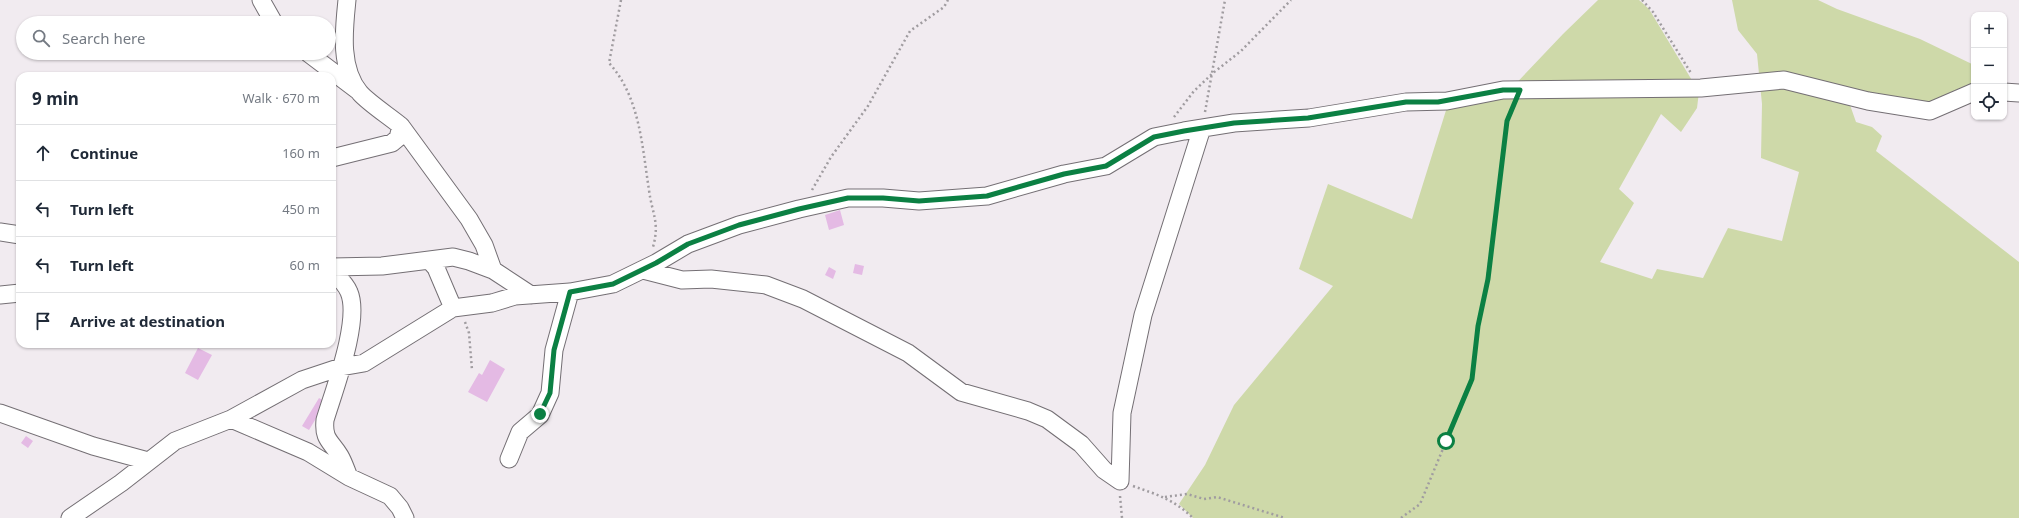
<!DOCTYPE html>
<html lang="en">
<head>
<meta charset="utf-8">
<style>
  :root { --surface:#fff; --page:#f2f2f3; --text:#1f2937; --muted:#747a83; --line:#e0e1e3 }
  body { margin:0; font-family:"Noto Sans",sans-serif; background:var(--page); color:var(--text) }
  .controls { position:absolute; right:12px; top:12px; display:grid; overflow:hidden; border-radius:8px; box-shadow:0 1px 3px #0004 }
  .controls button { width:36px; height:36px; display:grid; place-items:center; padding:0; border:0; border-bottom:1px solid var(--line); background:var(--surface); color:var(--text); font:20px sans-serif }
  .stop { position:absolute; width:12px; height:12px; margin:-9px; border:3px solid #0b8043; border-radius:50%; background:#fff }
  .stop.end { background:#0b8043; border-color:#fff; box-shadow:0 1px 4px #0008 }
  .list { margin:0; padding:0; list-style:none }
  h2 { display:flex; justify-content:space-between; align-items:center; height:52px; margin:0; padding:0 16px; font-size:17px }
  h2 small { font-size:13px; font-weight:400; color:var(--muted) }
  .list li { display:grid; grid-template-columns:26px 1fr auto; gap:12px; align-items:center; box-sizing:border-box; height:56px; padding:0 16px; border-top:1px solid var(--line) }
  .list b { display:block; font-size:15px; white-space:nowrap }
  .list em { font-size:13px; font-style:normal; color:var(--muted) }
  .icon { flex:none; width:22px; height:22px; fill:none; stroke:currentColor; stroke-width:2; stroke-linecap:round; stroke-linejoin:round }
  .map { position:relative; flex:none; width:2019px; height:518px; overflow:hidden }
  .search { position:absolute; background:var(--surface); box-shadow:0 1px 3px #0004; left:16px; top:16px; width:320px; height:44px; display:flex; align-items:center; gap:10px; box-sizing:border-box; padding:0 14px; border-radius:22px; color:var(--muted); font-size:15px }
  .panel { position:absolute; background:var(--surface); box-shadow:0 1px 3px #0004; left:16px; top:72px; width:320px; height:276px; border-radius:12px }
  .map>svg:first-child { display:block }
</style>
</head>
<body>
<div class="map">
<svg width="2019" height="518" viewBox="0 0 2019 518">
  <rect width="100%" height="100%" fill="#f1ebf0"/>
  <!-- green -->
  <path fill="#ced9a9" d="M1598 0H1639L1649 9 1699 92 1697 108 1681 132 1661 114 1619 189 1634 203 1600 262 1652 279 1657 269 1703 278 1728 228 1782 241 1799 172 1761 158 1762 104 1757 54 1738 30 1732 0H1818L1837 9 1920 39 1974 65V97L1954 106 1850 105 1856 122 1872 127 1882 136 1876 151 2019 262V518H1193L1179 504 1205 465 1234 405 1333 286 1299 269 1328 184 1412 219 1448 104 1506 94 1563 34Z"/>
  <!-- building -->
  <path fill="#e4bae4" d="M840 210 844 225 829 230 825 215Z
    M855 264 864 266 862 275 853 273Z
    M829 267 836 271 833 279 825 275Z
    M198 348 212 355 198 380 185 373Z
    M490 360 505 369 487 402 468 392 479 373 482 375Z
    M319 398 326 402 309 430 302 426Z
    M26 436 33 441 28 448 21 443Z"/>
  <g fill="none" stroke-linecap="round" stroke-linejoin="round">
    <!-- minor casing -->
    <g stroke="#746f74" stroke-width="19">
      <path id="minor" d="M261 0 274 23
        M308 53 357 90
        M2004 92 2019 93
        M401 126 469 219 484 245 493 270
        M332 158 392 143 398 138 401 126C389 116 370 104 360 93 339 68 344 29 347 0
        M0 232 20 235
        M429 260 436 268 453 308
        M332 267 382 266 453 257 469 261 493 270 531 295
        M643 270 682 280 711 279 766 285 803 299 908 353 961 392 1028 411 1047 419 1081 444 1104 470 1120 481
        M332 271C338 277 346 284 349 292 361 320 334 390 325 420 323 440 331 441 340 456 344 463 346 470 349 477
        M0 295 20 293
        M0 413 93 446 148 461
        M231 419 308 452 349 477 390 496 400 508 405 518
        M509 459 520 432 540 415 550 393 554 350 570 292
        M1120 481 1122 413 1143 315 1202 128
        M70 518 121 483 175 441 231 419 302 380 341 367 364 363 453 308 492 303 515 296 570 292 613 284 656 263 688 244 739 225 799 209 848 198H883L919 201 987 196 1064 174 1106 166 1154 137 1184 131 1234 123 1309 118 1406 102 1447 101 1503 90 1701 88 1784 80 1868 101 1930 111 1974 92"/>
    </g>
    <!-- path -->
    <path stroke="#a09ca0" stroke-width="2.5" stroke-dasharray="2 3" stroke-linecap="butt" d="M621 0 609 63C640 97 642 146 649 190 652 214 660 222 653 247
      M1642 0 1653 12 1691 73
      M1205 112 1225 0
      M1174 117 1194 91 1213 73 1241 51 1291 0
      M812 190 831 157 868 106 910 31 944 7 948 0
      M465 322 469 333 472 370
      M1133 486C1158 495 1173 499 1193 518
      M1120 496 1122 518
      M1165 497 1187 494 1204 499 1217 497 1285 518
      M1401 518 1420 504 1472 379 1478 326 1487 279 1507 121 1514 105"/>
    <!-- minor -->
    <use href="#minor" stroke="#fff" stroke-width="17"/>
  </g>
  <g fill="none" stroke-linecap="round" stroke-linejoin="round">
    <!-- route -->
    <path stroke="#0b8043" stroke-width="5" d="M540 414 550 393 554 350 570 292 613 284 656 263 688 244 739 225 799 209 848 198H883L919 201 987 196 1064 174 1106 166 1154 137 1184 131 1234 123 1308 118 1406 102H1438L1503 90H1520L1507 121 1488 279 1478 326 1472 379 1446 441"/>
  </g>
</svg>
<div class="controls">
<button>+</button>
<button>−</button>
<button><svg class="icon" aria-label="locate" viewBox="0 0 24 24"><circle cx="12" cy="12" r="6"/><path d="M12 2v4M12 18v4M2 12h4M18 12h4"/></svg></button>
</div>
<div class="stop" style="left:1446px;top:441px"></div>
<div class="stop end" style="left:540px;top:414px"></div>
<div class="search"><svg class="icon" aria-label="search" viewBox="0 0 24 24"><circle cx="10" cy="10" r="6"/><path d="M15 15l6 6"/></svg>Search here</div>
<section class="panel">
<h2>9 min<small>Walk · 670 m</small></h2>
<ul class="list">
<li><svg class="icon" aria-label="ahead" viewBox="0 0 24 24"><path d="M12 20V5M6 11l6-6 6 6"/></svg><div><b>Continue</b></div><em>160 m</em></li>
<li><svg class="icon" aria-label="left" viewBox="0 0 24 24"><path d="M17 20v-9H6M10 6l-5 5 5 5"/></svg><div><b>Turn left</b></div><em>450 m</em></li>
<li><svg class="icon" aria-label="left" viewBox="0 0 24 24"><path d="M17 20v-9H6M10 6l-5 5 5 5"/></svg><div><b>Turn left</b></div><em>60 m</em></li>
<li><svg class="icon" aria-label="arrive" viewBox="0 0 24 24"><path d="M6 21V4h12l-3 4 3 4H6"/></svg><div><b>Arrive at destination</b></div></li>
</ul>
</section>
</div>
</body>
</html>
